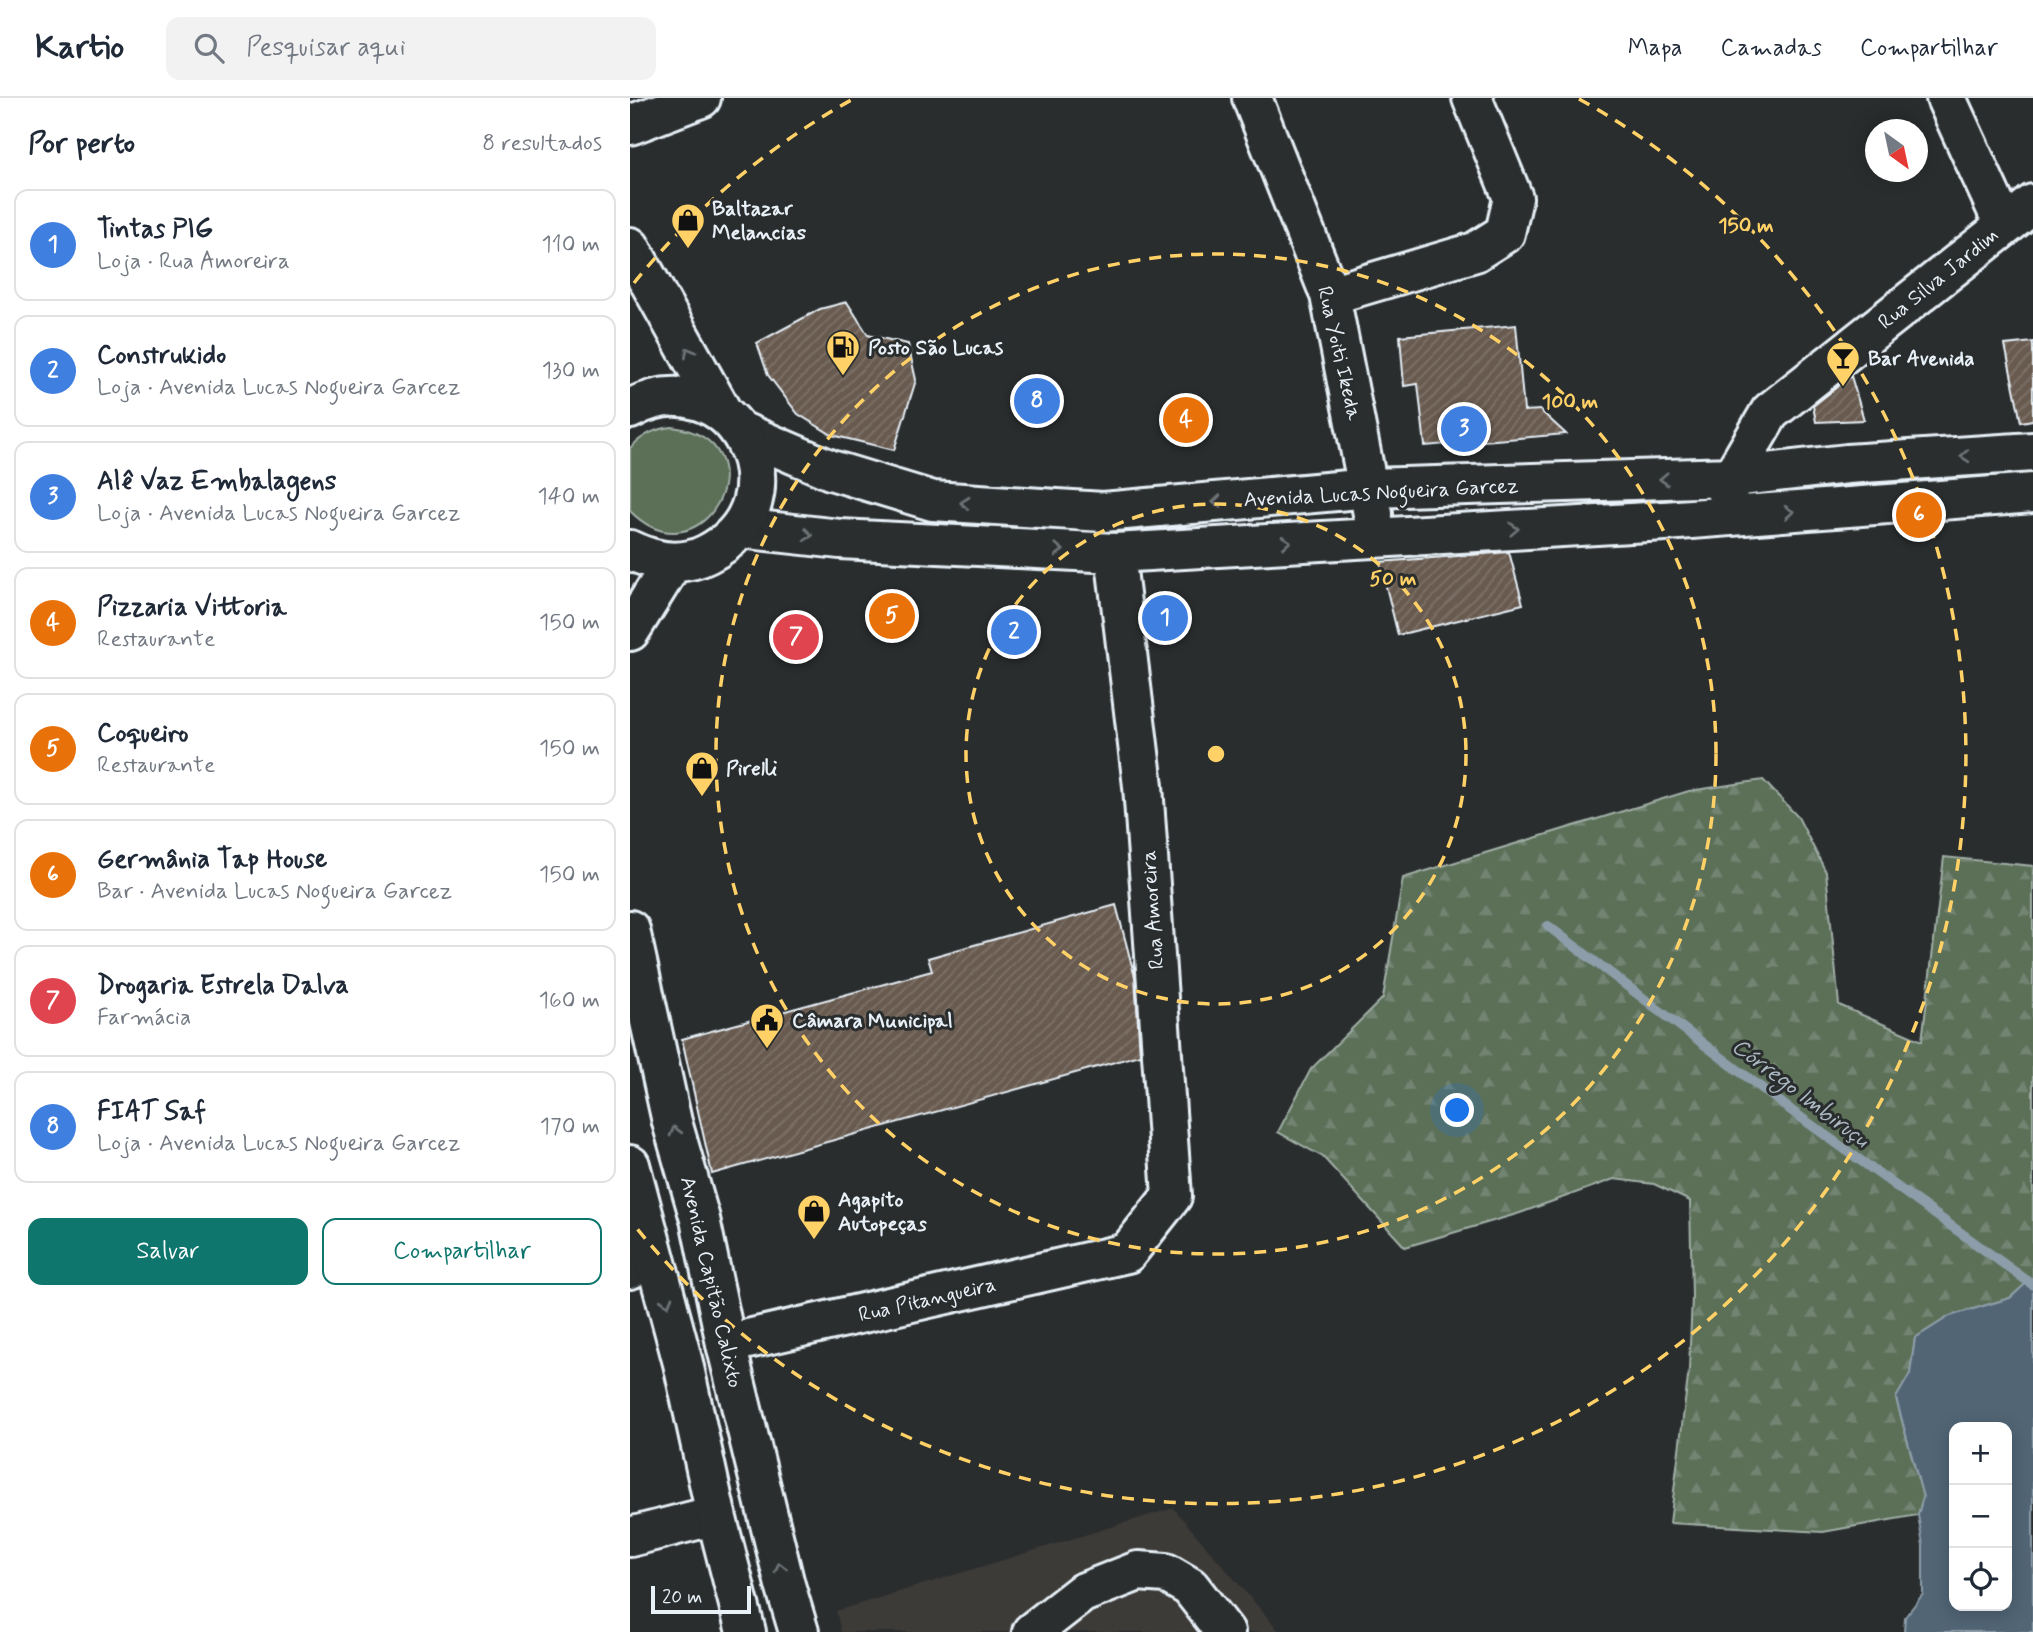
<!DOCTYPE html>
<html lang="pt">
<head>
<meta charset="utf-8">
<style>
  :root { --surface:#fff; --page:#f2f2f3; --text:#1f2937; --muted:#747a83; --line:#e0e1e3; --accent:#0f766e }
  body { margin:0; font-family:Mynerve,sans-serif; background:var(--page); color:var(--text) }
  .controls { position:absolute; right:21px; bottom:21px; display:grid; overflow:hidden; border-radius:14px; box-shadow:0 4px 18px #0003 }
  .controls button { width:63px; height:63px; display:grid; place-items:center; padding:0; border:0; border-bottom:2px solid var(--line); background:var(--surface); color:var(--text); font:35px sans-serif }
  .compass { position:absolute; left:1235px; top:21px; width:63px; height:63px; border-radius:50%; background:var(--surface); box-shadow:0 4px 18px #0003; rotate:147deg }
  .scale { position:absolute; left:21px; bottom:18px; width:100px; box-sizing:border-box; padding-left:7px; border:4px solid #e8f1f8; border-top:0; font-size:19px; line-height:24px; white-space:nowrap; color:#e8f1f8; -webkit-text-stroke:5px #2a2d2e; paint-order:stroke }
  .you { position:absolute; left:828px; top:1013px; width:24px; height:24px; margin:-18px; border:5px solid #fff; border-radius:50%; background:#1a73e8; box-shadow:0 0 0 10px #1a73e833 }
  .badge { display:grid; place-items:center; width:46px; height:46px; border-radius:50%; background:var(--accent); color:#fff; font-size:23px; font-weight:700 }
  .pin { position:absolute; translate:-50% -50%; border:4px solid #fff; box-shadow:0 2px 7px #0006 }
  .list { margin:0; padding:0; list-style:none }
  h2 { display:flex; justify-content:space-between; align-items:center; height:91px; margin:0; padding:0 28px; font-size:30px }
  h2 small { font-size:23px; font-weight:400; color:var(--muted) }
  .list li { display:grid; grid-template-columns:46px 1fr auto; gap:21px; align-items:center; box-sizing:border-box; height:112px; margin:0 14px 14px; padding:0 14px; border:2px solid var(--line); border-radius:14px }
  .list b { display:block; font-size:26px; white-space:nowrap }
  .list p { margin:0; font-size:23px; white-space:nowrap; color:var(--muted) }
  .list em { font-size:23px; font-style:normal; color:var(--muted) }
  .actions { display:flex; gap:14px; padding:21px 28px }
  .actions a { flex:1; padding:16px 0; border:2px solid var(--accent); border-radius:14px; text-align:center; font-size:24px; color:var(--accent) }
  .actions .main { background:var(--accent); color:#fff }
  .icon { flex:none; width:38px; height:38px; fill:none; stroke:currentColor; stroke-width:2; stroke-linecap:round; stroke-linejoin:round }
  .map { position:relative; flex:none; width:1403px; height:1534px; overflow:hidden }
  header { display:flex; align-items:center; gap:42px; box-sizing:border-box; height:98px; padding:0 35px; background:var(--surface); border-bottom:2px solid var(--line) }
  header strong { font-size:33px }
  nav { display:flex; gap:38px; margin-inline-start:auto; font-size:24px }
  .search { width:490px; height:63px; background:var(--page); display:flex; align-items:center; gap:18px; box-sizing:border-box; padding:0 24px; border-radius:14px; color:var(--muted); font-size:26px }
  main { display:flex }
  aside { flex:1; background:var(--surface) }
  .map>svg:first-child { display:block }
</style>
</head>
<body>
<header>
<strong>Kartio</strong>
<div class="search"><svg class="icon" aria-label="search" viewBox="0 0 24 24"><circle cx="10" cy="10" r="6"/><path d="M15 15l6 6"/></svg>Pesquisar aqui</div>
<nav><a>Mapa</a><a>Camadas</a><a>Compartilhar</a></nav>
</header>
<main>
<aside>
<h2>Por perto<small>8 resultados</small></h2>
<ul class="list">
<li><span class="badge" style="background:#3f7fe0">1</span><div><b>Tintas PIG</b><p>Loja · Rua Amoreira</p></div><em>110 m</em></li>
<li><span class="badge" style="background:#3f7fe0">2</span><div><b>Construkido</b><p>Loja · Avenida Lucas Nogueira Garcez</p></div><em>130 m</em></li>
<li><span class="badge" style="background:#3f7fe0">3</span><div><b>Alê Vaz Embalagens</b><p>Loja · Avenida Lucas Nogueira Garcez</p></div><em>140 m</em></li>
<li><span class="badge" style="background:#e8710a">4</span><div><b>Pizzaria Vittoria</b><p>Restaurante</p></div><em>150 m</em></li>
<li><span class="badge" style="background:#e8710a">5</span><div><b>Coqueiro</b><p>Restaurante</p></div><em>150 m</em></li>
<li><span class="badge" style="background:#e8710a">6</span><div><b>Germânia Tap House</b><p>Bar · Avenida Lucas Nogueira Garcez</p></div><em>150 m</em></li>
<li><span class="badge" style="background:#e0444e">7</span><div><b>Drogaria Estrela Dalva</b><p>Farmácia</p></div><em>160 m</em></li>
<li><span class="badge" style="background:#3f7fe0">8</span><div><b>FIAT Saf</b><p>Loja · Avenida Lucas Nogueira Garcez</p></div><em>170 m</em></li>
</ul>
<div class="actions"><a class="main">Salvar</a><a>Compartilhar</a></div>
</aside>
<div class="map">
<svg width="1403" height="1534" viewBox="0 0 1403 1534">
  <defs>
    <pattern id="forest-firs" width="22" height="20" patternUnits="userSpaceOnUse" patternTransform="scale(1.75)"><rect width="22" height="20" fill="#5c6f59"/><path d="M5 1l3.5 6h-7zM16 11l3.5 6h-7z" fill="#738472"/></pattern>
    <pattern id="building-hatch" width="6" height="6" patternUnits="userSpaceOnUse" patternTransform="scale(1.75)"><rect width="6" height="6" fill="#685a4f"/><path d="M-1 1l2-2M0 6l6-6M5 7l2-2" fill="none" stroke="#7e7269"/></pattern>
  </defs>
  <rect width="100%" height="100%" fill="#2a2d2e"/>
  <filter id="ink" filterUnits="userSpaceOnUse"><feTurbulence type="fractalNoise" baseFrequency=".0143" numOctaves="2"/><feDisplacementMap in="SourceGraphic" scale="14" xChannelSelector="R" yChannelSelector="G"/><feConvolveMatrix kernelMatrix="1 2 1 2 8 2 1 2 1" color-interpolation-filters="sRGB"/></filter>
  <g filter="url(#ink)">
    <!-- built -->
    <path fill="#3d3a38" d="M543 1410 650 1534H211L206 1513Z"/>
    <!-- grass -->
    <path fill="#5c6f59" stroke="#a2b0a8" stroke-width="2" d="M42 329C148 343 74 487 0 413V350C13 337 24 331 42 329Z"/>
    <!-- forest -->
    <path fill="url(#forest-firs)" stroke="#a2b0a8" stroke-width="2" d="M1133 682 1168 719 1196 774 1209 907 1292 943 1314 759 1403 768V1179L1380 1200 1320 1218 1285 1240 1280 1276 1266 1301 1293 1399 1288 1417 1193 1434 1040 1425 1059 1271 1062 1199 1060 1103 1024 1086 984 1081 890 1115 775 1149 693 1059 648 1034 681 971 753 900 773 780 1059 693Z"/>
    <!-- water -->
    <path fill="#516574" stroke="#8d9da9" stroke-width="2" fill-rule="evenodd" d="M1403 1179V1534H1274L1275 1519 1293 1496V1447L1288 1417 1293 1399 1266 1300 1280 1276 1285 1240 1320 1218 1380 1200ZM1324 1329H1377V1508H1324Z"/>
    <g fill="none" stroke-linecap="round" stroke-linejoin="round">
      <!-- stream -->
      <path stroke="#8d9da9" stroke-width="10" d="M918 828 1162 1013 1403 1187"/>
    </g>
    <!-- building -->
    <path fill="url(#building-hatch)" stroke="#e8f1f8" stroke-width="2" d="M217 204 238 237 278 246 286 282 264 352 202 337 168 316 138 277 127 245 190 211Z
      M886 227 894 313 910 312 936 336 795 348 788 286 774 288 770 238Z
      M1403 244V322L1391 324 1375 247Z
      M1221 278 1234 322 1186 324 1183 308Z
      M879 454 893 506 768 537 750 464Z
      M486 807 505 879 510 957 82 1076 52 941 302 873 298 860Z"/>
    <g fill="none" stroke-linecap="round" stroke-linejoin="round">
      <!-- minor casing -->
      <g stroke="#e8f1f8" stroke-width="44">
        <path id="minor" d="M622 0 700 197 743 416
          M1316 0 1374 127
          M0 27 71 0
          M700 197 845 154 875 135 883 100 842 0
          M110 333 201 372 303 403 473 414 740 390 1102 379 1217 366 1403 354
          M1097 397 1102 379 1140 314 1403 106
          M110 430 210 441 485 455 1035 423 1403 395
          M0 1171 24 1159
          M96 1246 497 1155 542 1098 513 688 485 455
          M0 1439 86 1417
          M402 1534 452 1495 508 1473 536 1475 560 1489 595 1534"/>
      </g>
      <!-- major casing -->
      <g stroke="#e8f1f8" stroke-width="44">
        <path id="major" d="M0 149 92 314
          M0 311C103 256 179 404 77 456 52 469 24 464 0 452
          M0 533 43 464
          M0 832 42 1024 70 1121 96 1246 155 1487 169 1534
          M0 1067 53 1265 86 1417 116 1534"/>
      </g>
      <!-- minor -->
      <use href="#minor" stroke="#2a2d2e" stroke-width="38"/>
      <!-- major -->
      <use href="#major" stroke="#2a2d2e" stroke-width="38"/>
    </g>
    <!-- one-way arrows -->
    <defs><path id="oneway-chevron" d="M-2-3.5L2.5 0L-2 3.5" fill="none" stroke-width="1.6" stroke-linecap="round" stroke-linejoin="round" transform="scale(1.75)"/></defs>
    <g stroke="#6c7275">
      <use href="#oneway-chevron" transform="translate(59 254) rotate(-119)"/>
      <use href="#oneway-chevron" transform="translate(1335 358) rotate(176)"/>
      <use href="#oneway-chevron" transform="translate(1034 381) rotate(178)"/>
      <use href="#oneway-chevron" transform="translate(587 404) rotate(175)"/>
      <use href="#oneway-chevron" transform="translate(335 405) rotate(-175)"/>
      <use href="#oneway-chevron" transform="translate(1159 414) rotate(-4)"/>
      <use href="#oneway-chevron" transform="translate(884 431) rotate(-3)"/>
      <use href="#oneway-chevron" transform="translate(178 437) rotate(6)"/>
      <use href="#oneway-chevron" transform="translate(656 444) rotate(-4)"/>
      <use href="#oneway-chevron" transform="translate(429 452) rotate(2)"/>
      <use href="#oneway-chevron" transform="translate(45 1033) rotate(-105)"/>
      <use href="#oneway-chevron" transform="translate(37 1204) rotate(75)"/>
      <use href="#oneway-chevron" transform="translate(150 1469) rotate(-104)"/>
    </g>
  </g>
  <!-- distance rings -->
  <g fill="none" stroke="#ffd166" stroke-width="3.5" stroke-dasharray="12 9">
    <circle cx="586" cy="656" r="250"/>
    <circle cx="586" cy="656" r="500"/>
    <path d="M4 185A749 749 0 0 1 223 1M949 1A749 749 0 1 1 4 1127"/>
  </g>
  <!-- icons -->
  <defs>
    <g id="shop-pin" transform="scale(1.75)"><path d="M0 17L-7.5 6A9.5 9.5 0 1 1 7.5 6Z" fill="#ffd166" stroke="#2a2d2e"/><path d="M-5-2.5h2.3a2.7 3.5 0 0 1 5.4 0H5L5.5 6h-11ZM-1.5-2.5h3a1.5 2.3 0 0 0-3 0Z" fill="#111"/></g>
    <g id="fuel-pin" transform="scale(1.75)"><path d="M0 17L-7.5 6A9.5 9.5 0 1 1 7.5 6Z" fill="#ffd166" stroke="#2a2d2e"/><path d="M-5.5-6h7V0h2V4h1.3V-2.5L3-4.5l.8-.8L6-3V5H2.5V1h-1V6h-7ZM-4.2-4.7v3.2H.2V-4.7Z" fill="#111"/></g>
    <g id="bar-pin" transform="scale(1.75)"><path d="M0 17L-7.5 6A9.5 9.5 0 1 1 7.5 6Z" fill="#ffd166" stroke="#2a2d2e"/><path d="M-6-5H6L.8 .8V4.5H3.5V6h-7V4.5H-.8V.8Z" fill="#111"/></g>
    <g id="civic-pin" transform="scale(1.75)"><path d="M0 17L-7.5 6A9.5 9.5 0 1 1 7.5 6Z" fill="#ffd166" stroke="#2a2d2e"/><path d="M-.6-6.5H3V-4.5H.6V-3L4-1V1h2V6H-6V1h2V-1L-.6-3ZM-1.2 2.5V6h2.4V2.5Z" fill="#111"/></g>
  </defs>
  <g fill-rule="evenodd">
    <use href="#shop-pin" x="58" y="122"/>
    <use href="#fuel-pin" x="213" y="249"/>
    <use href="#bar-pin" x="1213" y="260"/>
    <use href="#shop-pin" x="72" y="670"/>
    <use href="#civic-pin" x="137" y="922"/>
    <use href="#shop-pin" x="184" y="1113"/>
  </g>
  <g text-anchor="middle" stroke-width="6" stroke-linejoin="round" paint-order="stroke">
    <!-- poi labels -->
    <g font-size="21" font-weight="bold" fill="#e8f1f8" stroke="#2a2d2e" text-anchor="start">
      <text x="82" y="117">Baltazar<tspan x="82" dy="24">Melancias</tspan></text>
      <text x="238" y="256">Posto São Lucas</text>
      <text x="1238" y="267">Bar Avenida</text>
      <text x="96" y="677">Pirelli</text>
      <text x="162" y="929">Câmara Municipal</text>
      <text x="208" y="1108">Agapito<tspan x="208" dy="24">Autopeças</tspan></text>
    </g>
    <!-- street labels -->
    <g font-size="21" fill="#e8f1f8" stroke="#2a2d2e">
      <text transform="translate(1308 180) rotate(-39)" y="7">Rua Silva Jardim</text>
      <text transform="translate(710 255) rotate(77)" y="7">Rua Yoiti Ikeda</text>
      <text transform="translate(751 394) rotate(-3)" y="7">Avenida Lucas Nogueira Garcez</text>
      <text transform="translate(522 812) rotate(-94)" y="7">Rua Amoreira</text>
      <text transform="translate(82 1184) rotate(77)" y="7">Avenida Capitão Calixto</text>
      <text transform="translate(297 1201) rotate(-13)" y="7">Rua Pitangueira</text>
    </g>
    <!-- water labels -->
    <g font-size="23" font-style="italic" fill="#acb9c3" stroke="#2a2d2e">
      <text transform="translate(1171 994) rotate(37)" y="8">Córrego Imbiruçu</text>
    </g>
  </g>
  <circle cx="586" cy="656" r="10" fill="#ffd166" stroke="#2a2d2e" stroke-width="3.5"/>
  <g font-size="21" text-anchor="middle" font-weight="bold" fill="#ffd166" stroke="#2a2d2e" stroke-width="6" stroke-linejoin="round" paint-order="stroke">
    <text x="1116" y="134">150 m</text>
    <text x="940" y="310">100 m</text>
    <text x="763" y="487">50 m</text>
  </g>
</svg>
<div class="controls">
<button>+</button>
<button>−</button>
<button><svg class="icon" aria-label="locate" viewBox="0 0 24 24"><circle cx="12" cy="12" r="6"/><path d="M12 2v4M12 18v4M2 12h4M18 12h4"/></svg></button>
</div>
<svg class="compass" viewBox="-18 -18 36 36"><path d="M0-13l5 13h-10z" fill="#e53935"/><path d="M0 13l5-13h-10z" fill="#747a83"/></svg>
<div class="scale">20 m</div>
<div class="you"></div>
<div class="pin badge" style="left:535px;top:520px;background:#3f7fe0">1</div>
<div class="pin badge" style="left:384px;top:534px;background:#3f7fe0">2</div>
<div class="pin badge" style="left:834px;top:331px;background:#3f7fe0">3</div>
<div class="pin badge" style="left:556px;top:322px;background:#e8710a">4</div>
<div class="pin badge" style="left:262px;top:518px;background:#e8710a">5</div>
<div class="pin badge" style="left:1289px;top:417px;background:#e8710a">6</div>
<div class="pin badge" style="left:166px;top:539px;background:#e0444e">7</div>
<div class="pin badge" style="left:407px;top:303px;background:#3f7fe0">8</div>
</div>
</main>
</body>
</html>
